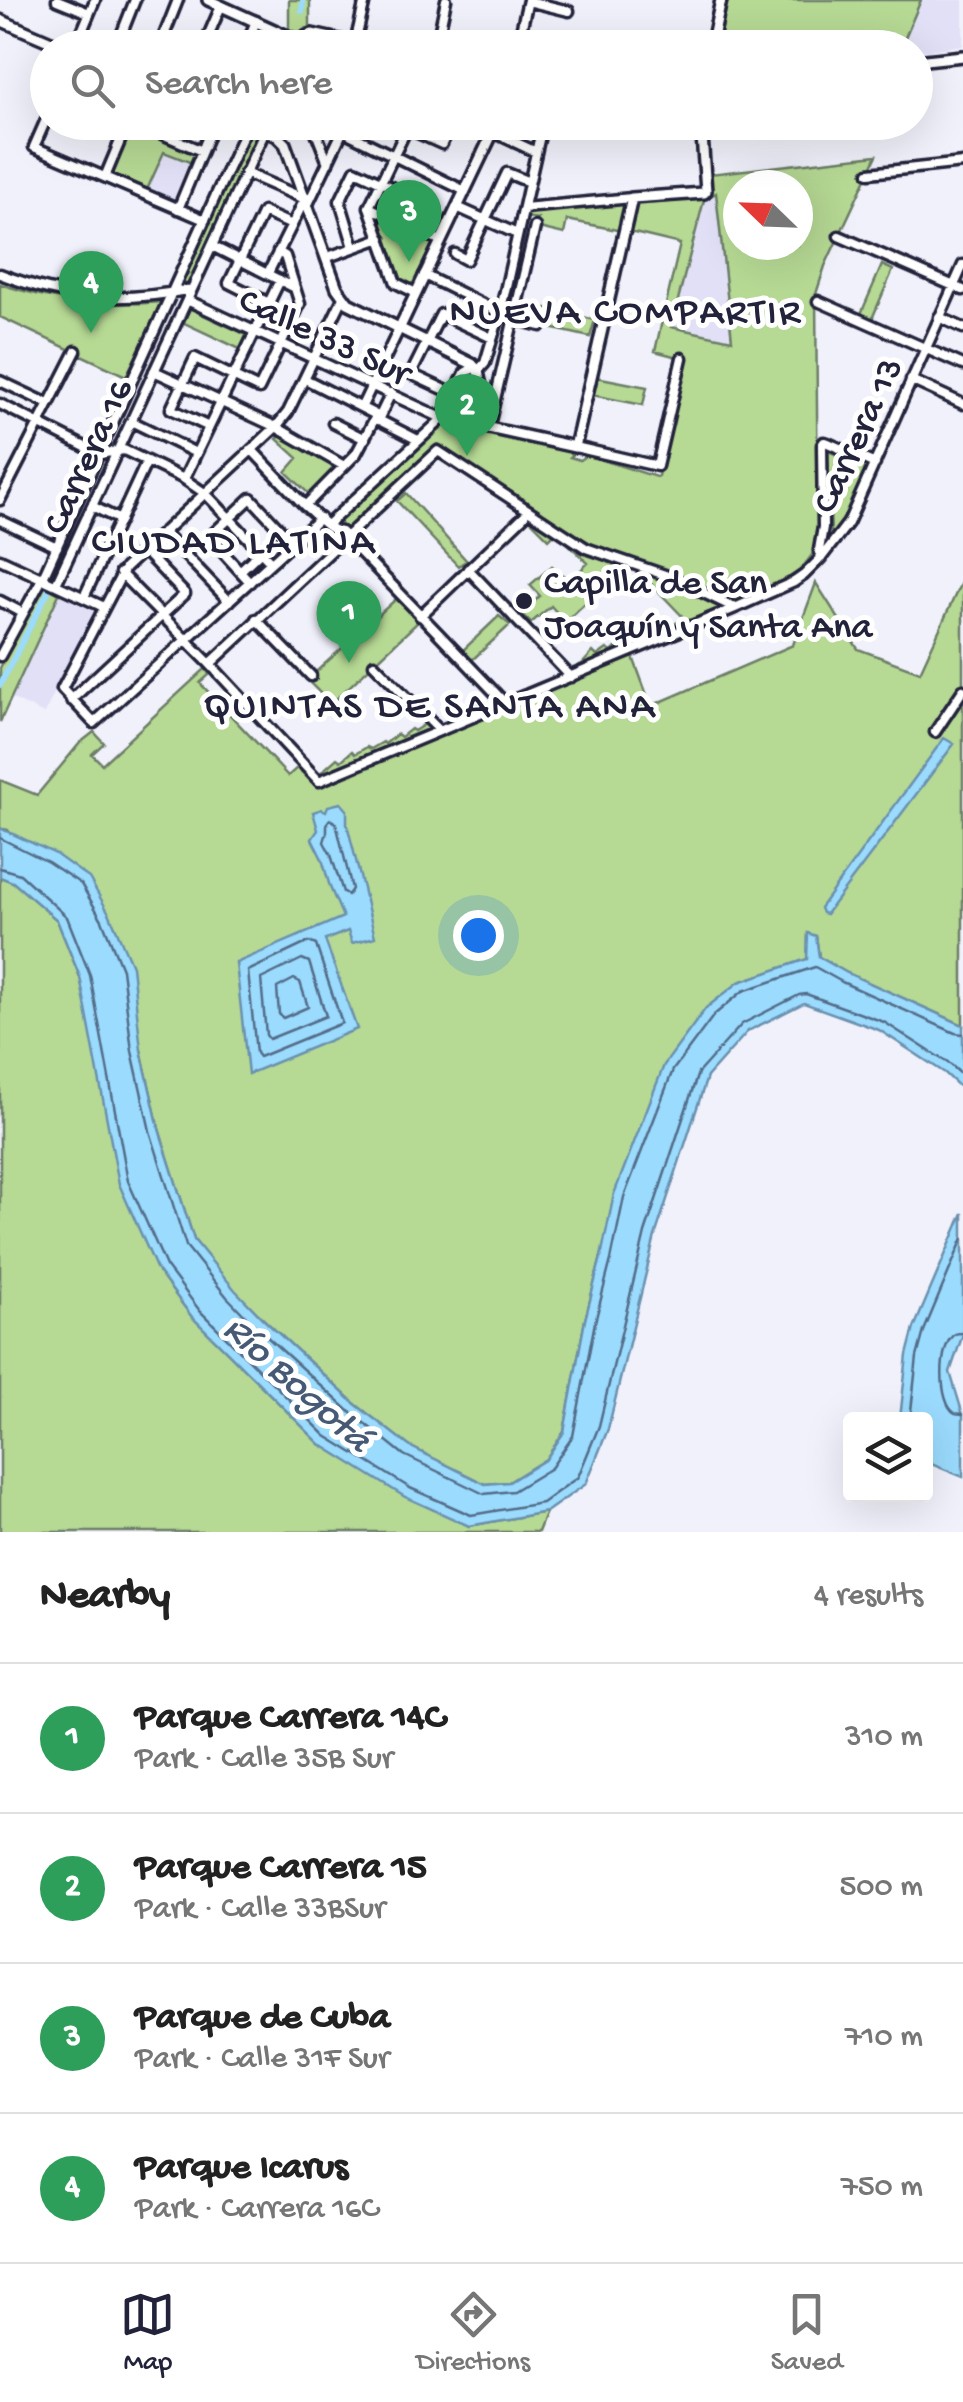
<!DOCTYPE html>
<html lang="en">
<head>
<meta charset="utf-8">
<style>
  :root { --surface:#fff; --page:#f2f2f2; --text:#222; --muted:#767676; --line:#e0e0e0; --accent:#22223b }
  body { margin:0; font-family:"Gochi Hand",sans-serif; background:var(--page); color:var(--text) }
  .controls { position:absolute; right:30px; bottom:30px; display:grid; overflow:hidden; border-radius:10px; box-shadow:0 10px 40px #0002 }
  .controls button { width:90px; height:90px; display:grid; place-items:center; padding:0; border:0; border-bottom:2px solid var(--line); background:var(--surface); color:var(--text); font:50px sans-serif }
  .compass { position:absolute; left:723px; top:170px; width:90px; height:90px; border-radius:50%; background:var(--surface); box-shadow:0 10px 40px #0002; rotate:293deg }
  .you { position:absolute; left:478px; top:935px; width:35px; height:35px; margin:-25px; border:8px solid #fff; border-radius:50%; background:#1a73e8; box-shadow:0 0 0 15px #1a73e833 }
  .badge { display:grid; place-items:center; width:65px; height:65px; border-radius:50%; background:var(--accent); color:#fff; font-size:32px; font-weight:700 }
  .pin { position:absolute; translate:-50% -82px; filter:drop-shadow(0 2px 5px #0008) }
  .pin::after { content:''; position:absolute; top:52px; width:35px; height:30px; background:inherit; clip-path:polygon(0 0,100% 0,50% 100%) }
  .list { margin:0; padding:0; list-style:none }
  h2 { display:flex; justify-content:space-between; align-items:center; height:130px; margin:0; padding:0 40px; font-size:42px }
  h2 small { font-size:32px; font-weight:400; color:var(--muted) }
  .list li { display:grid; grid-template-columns:65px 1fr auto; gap:30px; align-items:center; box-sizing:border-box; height:150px; padding:0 40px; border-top:2px solid var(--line) }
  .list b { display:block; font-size:38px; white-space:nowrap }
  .list p { margin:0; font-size:32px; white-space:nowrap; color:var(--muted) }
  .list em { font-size:32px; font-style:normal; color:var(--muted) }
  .icon { flex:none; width:55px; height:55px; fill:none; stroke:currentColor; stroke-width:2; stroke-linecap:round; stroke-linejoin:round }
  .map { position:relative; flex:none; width:963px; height:1532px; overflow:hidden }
  .search { position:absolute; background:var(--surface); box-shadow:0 10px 40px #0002; left:30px; right:30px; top:30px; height:110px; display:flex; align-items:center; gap:25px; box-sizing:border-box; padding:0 35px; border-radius:55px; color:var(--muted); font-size:38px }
  .sheet { height:730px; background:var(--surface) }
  nav { display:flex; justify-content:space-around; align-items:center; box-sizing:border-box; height:140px; border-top:2px solid var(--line); background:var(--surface); font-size:28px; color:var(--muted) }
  nav a { display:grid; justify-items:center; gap:5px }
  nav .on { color:var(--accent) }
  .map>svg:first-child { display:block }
</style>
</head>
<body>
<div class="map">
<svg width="963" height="1532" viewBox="0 0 963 1532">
  <rect width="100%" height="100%" fill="#f1f1fb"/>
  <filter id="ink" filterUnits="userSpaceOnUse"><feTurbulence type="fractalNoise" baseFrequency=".01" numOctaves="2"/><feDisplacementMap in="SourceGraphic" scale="20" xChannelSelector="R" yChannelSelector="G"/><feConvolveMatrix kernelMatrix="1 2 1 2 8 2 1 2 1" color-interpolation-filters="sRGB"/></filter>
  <g filter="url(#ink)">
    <!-- built -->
    <path fill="#e1e0f6" d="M921 0H963V45L916 52V48H901Z
      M165 151 192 163 173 202 146 192Z
      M716 193 733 341 671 327 704 199Z
      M59 594 95 610 44 714 11 698Z"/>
    <!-- green -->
    <path fill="#b6d994" stroke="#6c7e68" stroke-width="2.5" fill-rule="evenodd" d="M289 0H310V27L290 36 304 47 284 48 289 36Z
      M728 0H921L901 47H718Z
      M249 123H279L275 130 268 126 265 131 192 289 176 288Z
      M132 124 197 153 192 163 164 152 146 192 110 174Z
      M877 155 825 266 816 294 818 525 812 555 799 572 740 603 672 572 598 547 551 521 476 474 441 446 346 529 336 519 446 420 468 378 471 377 475 380 486 433 575 451 570 457 580 460 586 455 656 477 658 476 685 359 655 351 680 244 630 232 636 203 708 194 709 174ZM738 185H798V245H738ZM716 193 732 340 671 327 704 200Z
      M629 200 622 231 567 220 564 234 535 227 538 219 525 217 526 211Z
      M375 212 436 242 413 288 398 282Z
      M882 265 893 270 871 321 860 316Z
      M0 284C55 302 106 307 163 302L126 376 0 317Z
      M189 308 249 336 242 350 182 322Z
      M546 308 595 320 590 337 541 326Z
      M596 377 647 387 643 405 592 395Z
      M283 433 341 467 311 496 286 472 298 458 277 439Z
      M828 451 868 467 843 519 831 536Z
      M406 493 466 560V561L458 566 397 501Z
      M536 517 626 565 565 622 551 606 531 623 521 614 540 596 530 585 552 566 570 581 588 563 556 532 549 539 532 522Z
      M638 570 660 578 723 609 687 621Z
      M963 578V684L932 731 940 735 963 700V1025L847 973 819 957 816 936 808 934V959L739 982 601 1257 585 1320 564 1432 546 1459 509 1482 485 1484 409 1446 354 1403 262 1318 235 1291 194 1240 159 1129 141 1050 8 830 0 828V780L37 795 80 743 94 732 104 743 92 754 102 764 206 668 209 675 200 683 288 776 297 768 319 786 633 657 651 706 793 645 816 583 858 649 920 672Z
      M43 583 59 594 0 722V668Z
      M396 599 419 621 331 704 307 680Z
      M499 616 510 625 470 662 461 652Z
      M682 620 686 625 572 671 571 669 582 664 593 652 597 656 607 649 612 652 622 642 626 645 636 637 640 641 645 639 644 637 652 631 655 634 666 625 668 627Z
      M425 724 433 730 326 775H318L337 758 341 761 352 751 355 754 367 747 371 749 383 742 385 744 397 734 401 737 411 729 414 731Z
      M0 877 13 882 57 920 80 977 157 1270 192 1317 320 1444 469 1526 546 1512 538 1532H0Z"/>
    <!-- water -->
    <path fill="#9bdbfd" stroke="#6b91af" stroke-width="2.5" d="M944 738 954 744 826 914 822 913 820 908Z
      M341 803 347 810V824L375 937 352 943 348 931 325 940 357 1029 248 1074 236 963 343 917 330 887 322 859 312 839 318 830 313 812 322 809 326 811 328 806Z
      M0 828 54 853 89 878 110 915 132 966 141 1050 159 1129 194 1240 235 1290 262 1318 354 1403 409 1446 485 1484 509 1482 546 1459 564 1432 585 1320 601 1257 614 1194 664 1065 706 1008 739 982 807 959 808 933 816 936 819 957 847 973 963 1025V1090L945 1073 879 1030 804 1003 748 1031 707 1077 655 1236 608 1429 586 1484 546 1512 469 1526 405 1497 320 1444 192 1317 157 1270 119 1184 80 977 57 920 13 882 0 877Z
      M963 1213V1334L950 1372 963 1415V1477L926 1462V1420L900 1419 907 1355 914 1328Z"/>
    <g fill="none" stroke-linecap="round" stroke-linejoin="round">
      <!-- shore -->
      <path stroke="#526c89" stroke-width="2.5" d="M330 819 336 823 352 889 348 895 343 892 331 855 324 842 327 832V823Z
        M0 838 48 862 81 884 102 920 122 969 132 1051 150 1131 186 1246 227 1297 254 1325 348 1410 404 1455 484 1494 513 1491 551 1468 573 1436 595 1322 611 1260 624 1197 673 1070 714 1015 743 991 815 967 842 982 955 1033 963 1034
        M0 868 20 874 67 917 90 975 128 1181 166 1266 200 1311 326 1436 410 1488 471 1515 542 1503 578 1477 599 1426 645 1233 698 1073 742 1024 799 995 806 994 884 1022 951 1065 963 1076
        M309 942 316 945 342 1023 259 1057 256 1053 248 971Z
        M302 959 309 962 326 1016 269 1039 266 1035 261 979Z
        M294 979 300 982 308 1007 283 1018 279 1014 277 988Z
        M963 1333C960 1333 957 1333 955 1334 938 1343 938 1404 955 1413 957 1414 960 1413 963 1414
        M910 1420 917 1357 924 1331 963 1238"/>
      <!-- canal -->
      <path stroke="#9bdbfd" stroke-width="6" d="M302 11 303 0
        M0 685 50 588"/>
      <!-- minor casing -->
      <g stroke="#22223b" stroke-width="15">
        <path id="minor" d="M57 0 89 13
          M528 1 569 11
          M75 48 95 0
          M116 48 135 0
          M159 48 178 0
          M203 48 221 6
          M245 48 256 21
          M354 48 365 0
          M436 48 446 0
          M517 48 528 0
          M48 115 34 147 205 220
          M134 122 202 151
          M316 122 314 127 328 163
          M325 122 465 191
          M393 122 442 144 452 122
          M493 132 536 152
          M277 136 283 122
          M245 173 305 199 268 273
          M869 173 963 163
          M105 177 128 122
          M308 204 347 122
          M369 207 396 283 416 293
          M369 207 410 122
          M369 207 441 241
          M457 207 517 234
          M524 208 632 198
          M178 209 214 122
          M839 236 963 290
          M212 246 295 288
          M354 247 340 201 355 170 423 202 411 227
          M455 254 466 260 507 173 529 182
          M328 257 381 238
          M0 274C68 300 121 303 192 289
          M424 275 513 319 541 326
          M187 300 442 418
          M818 301 963 365
          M269 303 229 283 263 212 292 225
          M939 317 963 328
          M154 371 276 427 344 466
          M478 371 485 363 500 313 543 122
          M305 379 376 415 375 418 418 440
          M911 380 963 404
          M0 381 49 404
          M454 394 411 374 441 314 492 338
          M0 404 99 454 124 450 184 479 206 494 271 562
          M362 406 399 329
          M378 420 391 393
          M131 421 196 453
          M490 421 535 227
          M333 423 365 439
          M209 427 171 409 195 358 259 389 300 304 285 256 278 252
          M575 447 657 466 682 358
          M252 450 305 506C316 514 328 531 341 532L505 703
          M184 479 280 280
          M0 500 76 351
          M92 506 120 520
          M305 506 356 454 375 418
          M320 518 94 723 62 689 125 568 276 427 288 412 343 298
          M0 520 57 547
          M327 525 440 421 465 373 475 367
          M163 532 229 601
          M209 537 250 582
          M199 547 251 498 293 543
          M821 558 819 550 823 527 822 445 824 442 828 443 875 464
          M0 559 104 607
          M468 569 571 677
          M240 571 261 551
          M120 573 210 664 319 781 735 608 794 582 804 575 821 558 848 523 963 265
          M56 584 265 131
          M84 597 147 461
          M0 601 23 613
          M420 616 524 516
          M256 619 311 676
          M0 656 43 577 249 122
          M210 664 438 451 586 548 668 576 735 608
          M374 664 439 730
          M71 700 185 594 143 550
          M935 732 963 690"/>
      </g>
      <!-- tertiary casing -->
      <g stroke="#22223b" stroke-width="16">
        <path id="tertiary" d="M208 0 314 48
          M0 20 65 48
          M299 40 312 34 376 48
          M711 48 721 0
          M916 61 963 56
          M245 122 277 136 285 144 337 288 348 303 472 364 478 371 489 428 575 447 632 198 704 193 706 191 701 122
          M474 122 493 132
          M399 329 493 132 502 122"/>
      </g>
      <!-- minor -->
      <use href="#minor" stroke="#fff" stroke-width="8"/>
      <!-- tertiary -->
      <use href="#tertiary" stroke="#fff" stroke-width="9"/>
    </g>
  </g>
  <!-- markers -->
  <circle fill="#22223b" stroke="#fff" stroke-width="4" cx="524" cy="601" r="10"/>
  <g text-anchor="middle" stroke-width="10" stroke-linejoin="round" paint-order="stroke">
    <!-- street labels -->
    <g font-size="38" fill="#22223b" stroke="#fff">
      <text transform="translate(326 334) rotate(25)" y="13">Calle 33 Sur</text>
      <text transform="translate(855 434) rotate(-65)" y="13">Carrera 13</text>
      <text transform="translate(85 455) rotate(-65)" y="13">Carrera 16</text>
    </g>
    <!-- poi labels -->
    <g font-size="38" fill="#22223b" stroke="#fff" text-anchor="start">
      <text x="544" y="592">Capilla de San<tspan x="544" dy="44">Joaquín y Santa Ana</tspan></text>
    </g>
    <!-- neighbourhood labels -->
    <g font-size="40" letter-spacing="2.5" fill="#22223b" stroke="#fff">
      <text x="626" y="322">NUEVA COMPARTIR</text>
      <text x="234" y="552">CIUDAD LATINA</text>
      <text x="430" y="716">QUINTAS DE SANTA ANA</text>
    </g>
    <!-- water labels -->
    <g font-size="40" font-style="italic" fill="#465a75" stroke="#fff">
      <text transform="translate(300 1381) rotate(42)" y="14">Río Bogotá</text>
    </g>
  </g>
</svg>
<div class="controls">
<button><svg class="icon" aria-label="layers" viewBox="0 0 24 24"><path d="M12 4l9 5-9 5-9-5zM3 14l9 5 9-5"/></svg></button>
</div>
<svg class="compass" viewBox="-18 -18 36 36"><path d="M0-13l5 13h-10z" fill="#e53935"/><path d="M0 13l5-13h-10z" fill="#767676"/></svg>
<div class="you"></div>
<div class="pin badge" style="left:349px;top:663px;background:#2e9e5b">1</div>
<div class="pin badge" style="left:467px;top:456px;background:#2e9e5b">2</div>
<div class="pin badge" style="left:409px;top:262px;background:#2e9e5b">3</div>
<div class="pin badge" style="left:91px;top:333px;background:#2e9e5b">4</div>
<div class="search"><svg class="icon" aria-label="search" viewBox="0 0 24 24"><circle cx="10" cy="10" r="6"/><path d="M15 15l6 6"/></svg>Search here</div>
</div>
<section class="sheet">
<h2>Nearby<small>4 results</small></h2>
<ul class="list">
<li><span class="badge" style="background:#2e9e5b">1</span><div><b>Parque Carrera 14C</b><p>Park · Calle 35B Sur</p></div><em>310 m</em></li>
<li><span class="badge" style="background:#2e9e5b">2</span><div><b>Parque Carrera 15</b><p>Park · Calle 33BSur</p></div><em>500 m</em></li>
<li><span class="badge" style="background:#2e9e5b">3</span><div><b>Parque de Cuba</b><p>Park · Calle 31F Sur</p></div><em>710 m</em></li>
<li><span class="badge" style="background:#2e9e5b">4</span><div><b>Parque Icarus</b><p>Park · Carrera 16C</p></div><em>750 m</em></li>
</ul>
</section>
<nav>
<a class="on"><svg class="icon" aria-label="map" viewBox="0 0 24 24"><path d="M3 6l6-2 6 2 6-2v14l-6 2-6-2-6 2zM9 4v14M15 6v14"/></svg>Map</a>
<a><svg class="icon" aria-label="directions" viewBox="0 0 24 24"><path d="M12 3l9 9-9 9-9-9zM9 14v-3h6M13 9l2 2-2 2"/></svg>Directions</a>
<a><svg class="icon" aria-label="saved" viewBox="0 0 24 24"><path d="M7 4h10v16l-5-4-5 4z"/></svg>Saved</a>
</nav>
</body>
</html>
